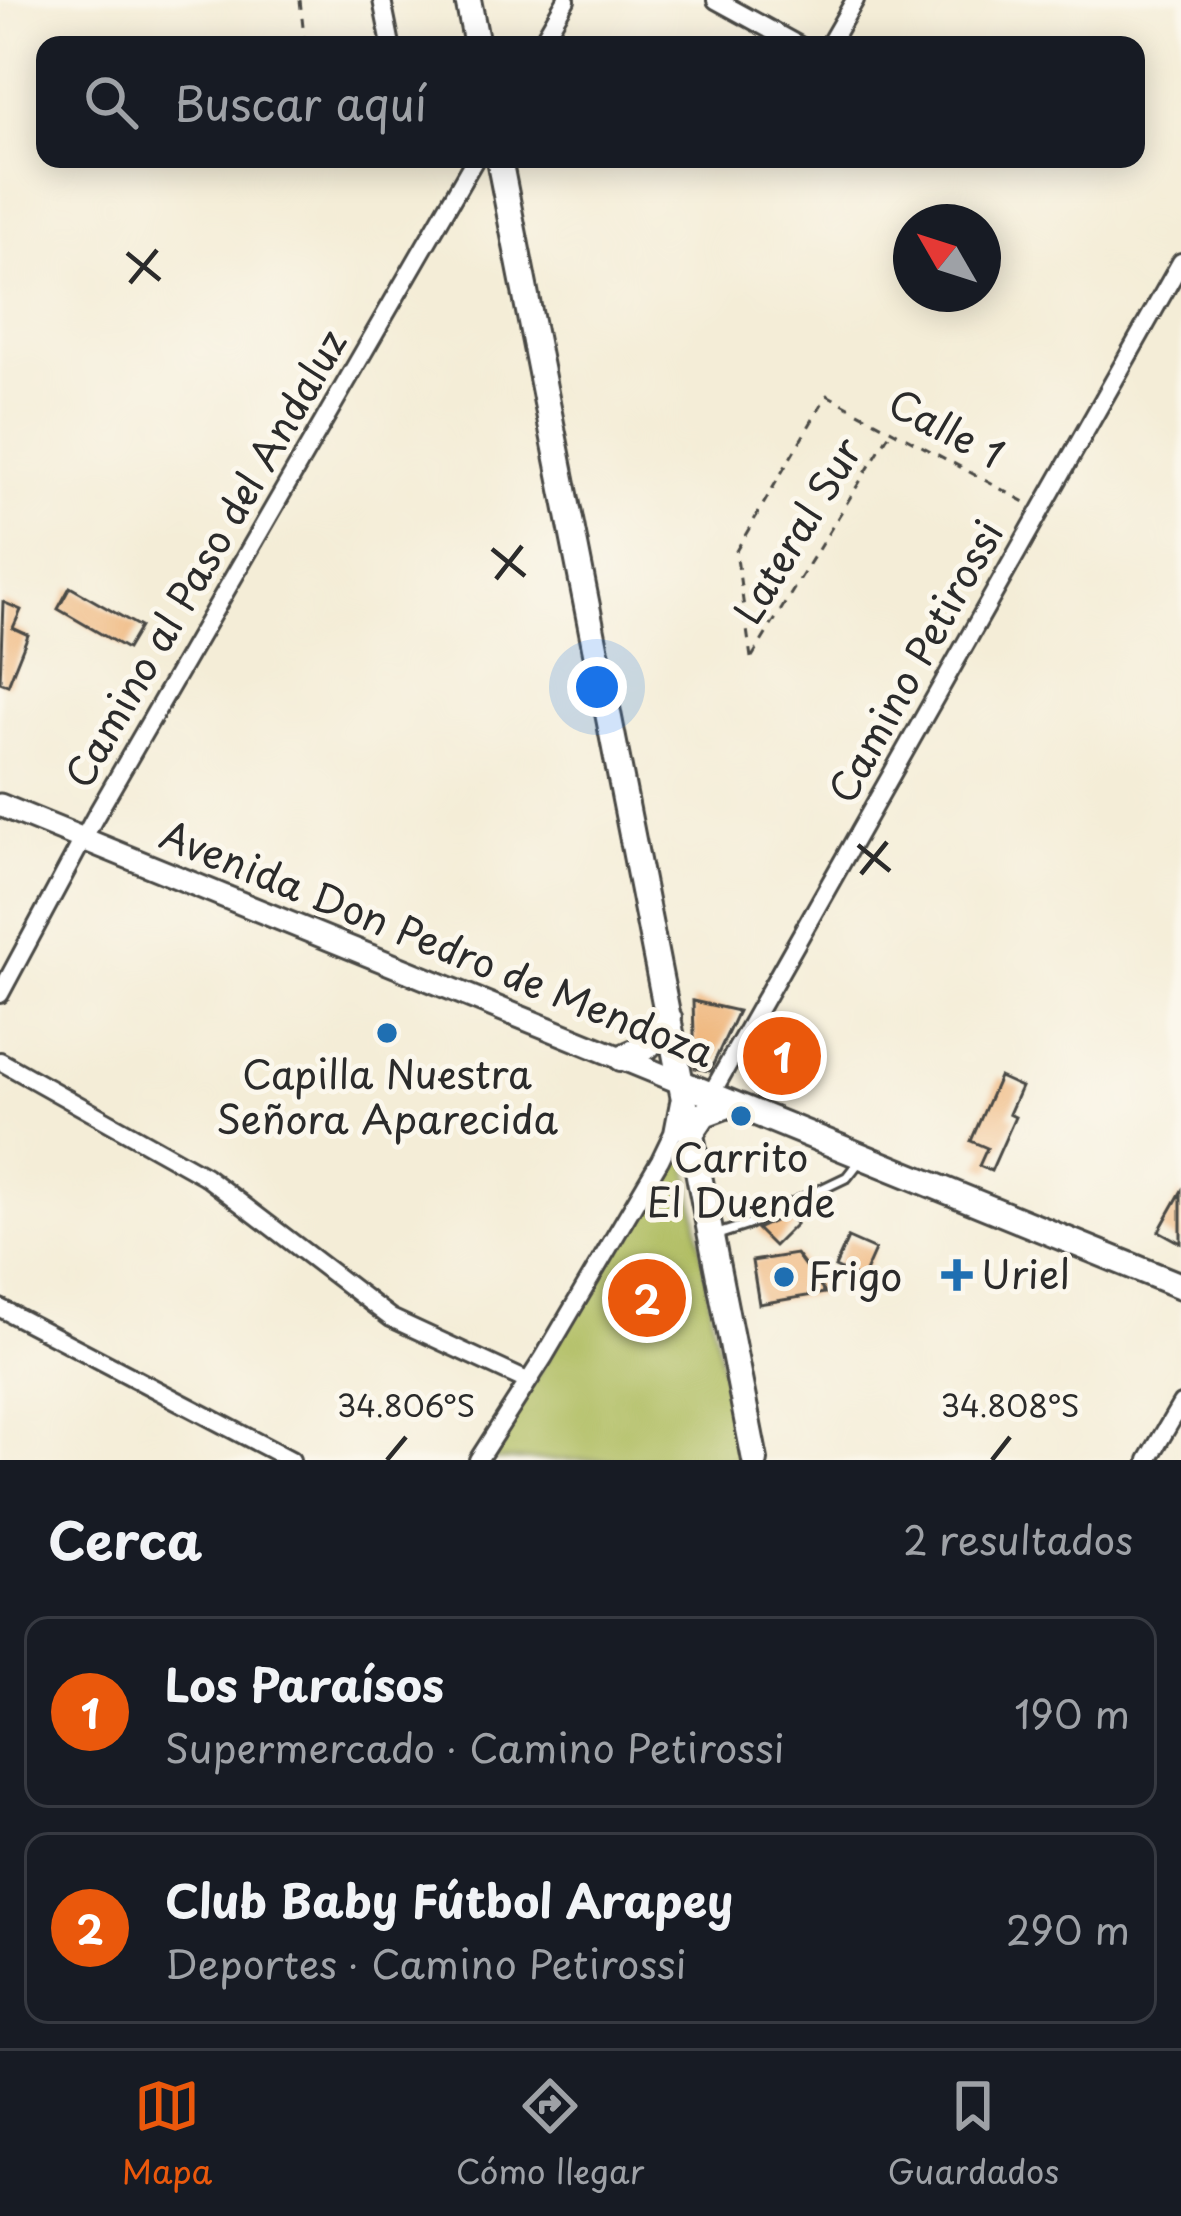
<!DOCTYPE html>
<html lang="es">
<head>
<meta charset="utf-8">
<style>
  :root { --surface:#171b24; --page:#242831; --text:#f1f3f6; --muted:#9ea1a6; --line:#363941; --accent:#ea580c }
  body { margin:0; font-family:"Playpen Sans",sans-serif; background:var(--page); color:var(--text) }
  .compass { position:absolute; left:893px; top:204px; width:108px; height:108px; border-radius:50%; background:var(--surface); box-shadow:0 6px 30px #0003; rotate:309deg }
  .you { position:absolute; left:597px; top:687px; width:42px; height:42px; margin:-30px; border:9px solid #fff; border-radius:50%; background:#1a73e8; box-shadow:0 0 0 18px #1a73e833 }
  .badge { display:grid; place-items:center; width:78px; height:78px; border-radius:50%; background:var(--accent); color:#fff; font-size:39px; font-weight:700 }
  .pin { position:absolute; translate:-50% -50%; border:6px solid #fff; box-shadow:0 3px 12px #0006 }
  .list { margin:0; padding:0; list-style:none }
  h2 { display:flex; justify-content:space-between; align-items:center; height:156px; margin:0; padding:0 48px; font-size:51px }
  h2 small { font-size:39px; font-weight:400; color:var(--muted) }
  .list li { display:grid; grid-template-columns:78px 1fr auto; gap:36px; align-items:center; box-sizing:border-box; height:192px; margin:0 24px 24px; padding:0 24px; border:3px solid var(--line); border-radius:24px }
  .list b { display:block; font-size:45px; white-space:nowrap }
  .list p { margin:0; font-size:39px; white-space:nowrap; color:var(--muted) }
  .list em { font-size:39px; font-style:normal; color:var(--muted) }
  .icon { flex:none; width:66px; height:66px; fill:none; stroke:currentColor; stroke-width:2; stroke-linecap:round; stroke-linejoin:round }
  .map { position:relative; flex:none; width:1181px; height:1460px; overflow:hidden }
  .search { position:absolute; background:var(--surface); box-shadow:0 6px 30px #0003; left:36px; right:36px; top:36px; height:132px; display:flex; align-items:center; gap:30px; box-sizing:border-box; padding:0 42px; border-radius:24px; color:var(--muted); font-size:45px }
  .sheet { height:588px; background:var(--surface) }
  nav { display:flex; justify-content:space-around; align-items:center; box-sizing:border-box; height:168px; border-top:3px solid var(--line); background:var(--surface); font-size:33px; color:var(--muted) }
  nav a { display:grid; justify-items:center; gap:6px }
  nav .on { color:var(--accent) }
  .map>svg:first-child { display:block }
</style>
</head>
<body>
<div class="map">
<svg width="1181" height="1460" viewBox="0 0 1181 1460">
  <rect width="100%" height="100%" fill="#fbf7ec"/>
  <filter id="ink" filterUnits="userSpaceOnUse"><feTurbulence type="fractalNoise" baseFrequency=".00833" numOctaves="2"/><feDisplacementMap in="SourceGraphic" scale="24" xChannelSelector="R" yChannelSelector="G"/><feConvolveMatrix kernelMatrix="1 2 1 2 8 2 1 2 1" color-interpolation-filters="sRGB"/></filter>
  <filter id="wash" filterUnits="userSpaceOnUse"><feTurbulence type="fractalNoise" baseFrequency=".004" numOctaves="4" result="noise"/><feDisplacementMap in="SourceGraphic" scale="48" xChannelSelector="R" yChannelSelector="G"/><feGaussianBlur stdDeviation="2.7" result="paint"/><feColorMatrix in="noise" values="0 0 0 0 0 0 0 0 0 0 0 0 0 0 0 0 0 1.4 0 .05"/><feComposite in="paint" operator="in"/></filter>
  <g filter="url(#wash)">
    <rect width="100%" height="100%" fill="#f4edd7"/>
    <!-- green -->
    <path fill="#adbb5d" stroke="#6c7344" stroke-width="3" d="M674 1148H682L686 1153 713 1324 741 1460H486Z"/>
    <g id="blocks">
      <!-- building -->
      <path fill="#efb67c" d="M70 587 140 627 127 649 58 609Z
        M3 602 21 610 13 628 28 635 8 685 0 682Z
        M693 1001 738 1011 710 1071 695 1068Z
        M999 1077 1021 1087 1009 1114 1015 1117 991 1171 979 1166 987 1148 971 1141Z
        M1181 1192V1243L1159 1231Z
        M787 1215 796 1224 774 1246 757 1229Z
        M848 1238 875 1250 862 1279 835 1267Z
        M796 1254 825 1293 759 1304 752 1261Z"/>
    </g>
  </g>
  <g filter="url(#ink)">
    <use href="#blocks" fill-opacity="0" stroke="#494845" stroke-width="3"/>
    <g fill="none" stroke-linecap="round" stroke-linejoin="round">
      <!-- service casing -->
      <g stroke="#494845" stroke-width="14">
        <path id="service" d="M713 1236 747 1225 847 1177 858 1163"/>
      </g>
      <!-- minor casing -->
      <g stroke="#494845" stroke-width="22">
        <path id="minor" d="M382 0 391 45
          M716 0 798 45
          M540 45 566 0
          M829 45 855 0
          M0 994 95 817 475 159
          M0 1061 205 1176 391 1318 527 1381
          M710 1096 1181 262
          M0 1308 291 1460
          M478 1460 544 1357 660 1160 673 1133 679 1102
          M1148 1460 1181 1404"/>
      </g>
      <!-- tertiary casing -->
      <g stroke="#494845" stroke-width="27">
        <path id="tertiary" d="M0 805 682 1083"/>
      </g>
      <!-- secondary casing -->
      <g stroke="#494845" stroke-width="30">
        <path id="secondary" d="M682 1083 1181 1286"/>
      </g>
      <!-- primary casing -->
      <g stroke="#494845" stroke-width="30">
        <path id="primary" d="M468 0 477 45
          M499 159 755 1460
          M621 1058 648 1046 669 1018
          M692 1132 704 1114 731 1104"/>
      </g>
      <!-- path -->
      <path stroke="#494845" stroke-width="3" stroke-dasharray="9 9" stroke-linecap="butt" d="M300 0 305 45
        M752 657 891 431
        M751 658 736 551 827 395 1025 502"/>
      <!-- service -->
      <use href="#service" stroke="#fff" stroke-width="8"/>
      <!-- minor -->
      <use href="#minor" stroke="#fff" stroke-width="16"/>
      <!-- tertiary -->
      <use href="#tertiary" stroke="#fff" stroke-width="21"/>
      <!-- secondary -->
      <use href="#secondary" stroke="#fff" stroke-width="24"/>
      <!-- primary -->
      <use href="#primary" stroke="#fff" stroke-width="24"/>
    </g>
  </g>
  <!-- ticks -->
  <path fill="none" stroke="#2b2b2b" stroke-width="4.5" d="M127 253 160 280M130 283 157 250M492 549 525 576M496 579 522 546M858 845 890 871M861 874 887 842M387 1460 406 1437M992 1460 1010 1437"/>
  <!-- markers -->
  <g fill="#1f6fb2" stroke="#fbf7ec" stroke-width="4.5">
    <circle cx="387" cy="1033" r="12"/>
    <circle cx="741" cy="1116" r="12"/>
    <path d="M951 1257h12v12h12v12h-12v12h-12v-12h-12v-12h12z"/>
    <circle cx="784" cy="1277" r="12"/>
  </g>
  <g text-anchor="middle" stroke-width="10" stroke-linejoin="round" paint-order="stroke">
    <!-- street labels -->
    <g font-size="39" fill="#2b2b2b" stroke="#fbf7ec">
      <text transform="translate(946 429) rotate(28)" y="14">Calle 1</text>
      <text transform="translate(798 531) rotate(-59)" y="14">Lateral Sur</text>
      <text transform="translate(206 559) rotate(-60)" y="14">Camino al Paso del Andaluz</text>
      <text transform="translate(916 662) rotate(-61)" y="14">Camino Petirossi</text>
      <text transform="translate(437 944) rotate(22)" y="14">Avenida Don Pedro de Mendoza</text>
    </g>
    <!-- poi labels -->
    <g font-size="39" fill="#2b2b2b" stroke="#fbf7ec">
      <text x="387" y="1089">Capilla Nuestra<tspan x="387" dy="45">Señora Aparecida</tspan></text>
      <text x="741" y="1172">Carrito<tspan x="741" dy="45">El Duende</tspan></text>
      <text x="981" y="1289" text-anchor="start">Uriel</text>
      <text x="808" y="1291" text-anchor="start">Frigo</text>
    </g>
  </g>
  <g font-size="30" text-anchor="middle" fill="#2b2b2b" stroke="#fbf7ec" stroke-width="10" stroke-linejoin="round" paint-order="stroke">
    <text x="406" y="1417">34.806°S</text>
    <text x="1010" y="1417">34.808°S</text>
  </g>
</svg>
<svg class="compass" viewBox="-18 -18 36 36"><path d="M0-13l5 13h-10z" fill="#e53935"/><path d="M0 13l5-13h-10z" fill="#9ea1a6"/></svg>
<div class="you"></div>
<div class="pin badge" style="left:782px;top:1056px">1</div>
<div class="pin badge" style="left:647px;top:1298px">2</div>
<div class="search"><svg class="icon" aria-label="search" viewBox="0 0 24 24"><circle cx="10" cy="10" r="6"/><path d="M15 15l6 6"/></svg>Buscar aquí</div>
</div>
<section class="sheet">
<h2>Cerca<small>2 resultados</small></h2>
<ul class="list">
<li><span class="badge">1</span><div><b>Los Paraísos</b><p>Supermercado · Camino Petirossi</p></div><em>190 m</em></li>
<li><span class="badge">2</span><div><b>Club Baby Fútbol Arapey</b><p>Deportes · Camino Petirossi</p></div><em>290 m</em></li>
</ul>
</section>
<nav>
<a class="on"><svg class="icon" aria-label="map" viewBox="0 0 24 24"><path d="M3 6l6-2 6 2 6-2v14l-6 2-6-2-6 2zM9 4v14M15 6v14"/></svg>Mapa</a>
<a><svg class="icon" aria-label="directions" viewBox="0 0 24 24"><path d="M12 3l9 9-9 9-9-9zM9 14v-3h6M13 9l2 2-2 2"/></svg>Cómo llegar</a>
<a><svg class="icon" aria-label="saved" viewBox="0 0 24 24"><path d="M7 4h10v16l-5-4-5 4z"/></svg>Guardados</a>
</nav>
</body>
</html>
